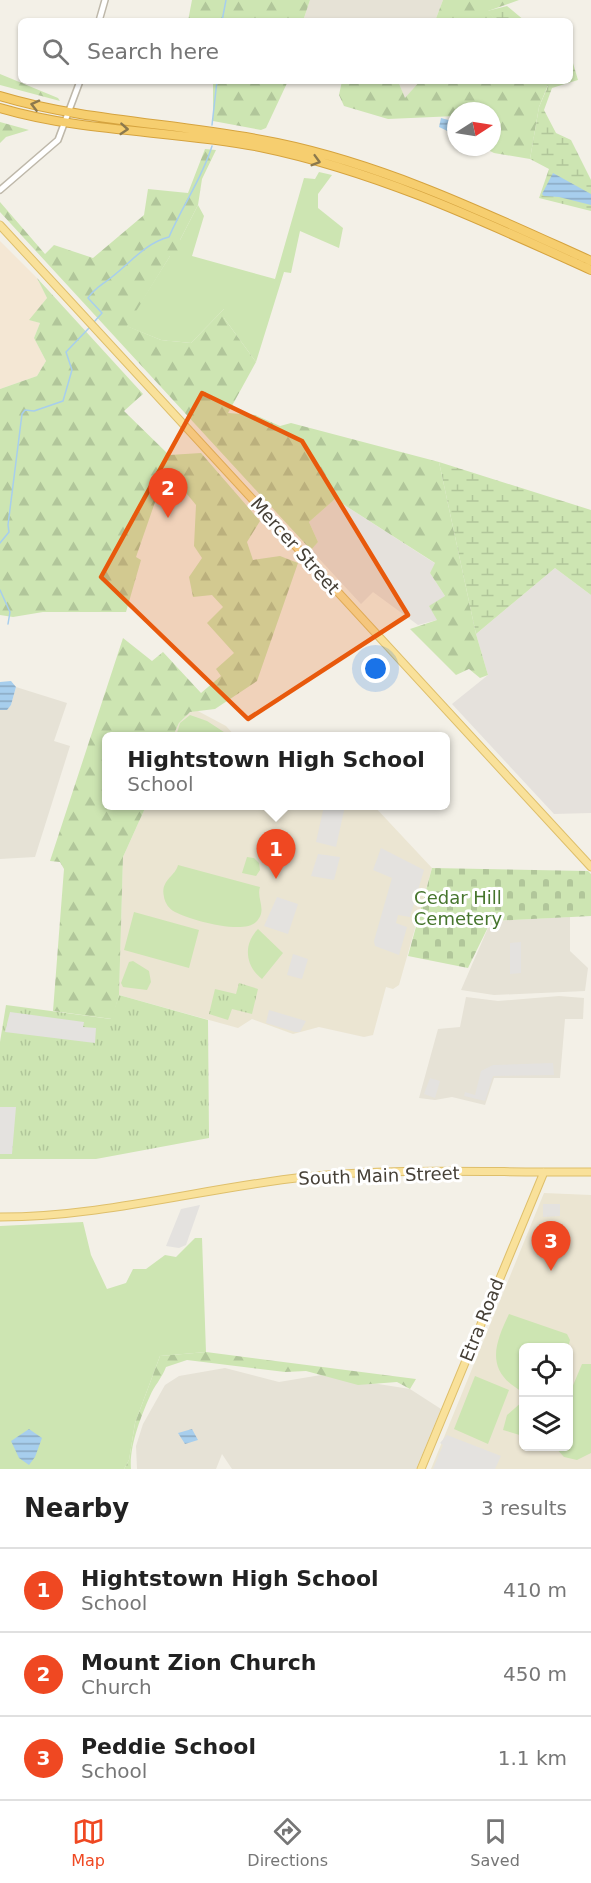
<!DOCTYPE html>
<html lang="en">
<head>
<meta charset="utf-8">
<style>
  :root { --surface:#fff; --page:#f2f2f2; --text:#222; --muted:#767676; --line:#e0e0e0; --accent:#ef4822 }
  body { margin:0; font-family:"DejaVu Sans",sans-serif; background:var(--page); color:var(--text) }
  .controls { position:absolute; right:18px; bottom:18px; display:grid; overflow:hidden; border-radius:9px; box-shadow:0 2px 4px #0004 }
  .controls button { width:54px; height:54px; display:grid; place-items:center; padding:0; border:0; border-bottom:2px solid var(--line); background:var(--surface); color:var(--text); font:30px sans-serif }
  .compass { position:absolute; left:447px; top:102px; width:54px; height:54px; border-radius:50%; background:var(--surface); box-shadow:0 2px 4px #0004; rotate:78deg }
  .you { position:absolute; left:376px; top:669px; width:21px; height:21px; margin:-15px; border:4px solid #fff; border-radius:50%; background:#1a73e8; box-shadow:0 0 0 9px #1a73e833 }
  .badge { display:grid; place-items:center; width:39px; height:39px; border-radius:50%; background:var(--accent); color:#fff; font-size:20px; font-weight:700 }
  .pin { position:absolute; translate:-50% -50px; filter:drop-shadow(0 2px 3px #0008) }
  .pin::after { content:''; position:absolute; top:32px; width:21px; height:18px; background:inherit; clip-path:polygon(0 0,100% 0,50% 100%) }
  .popup { position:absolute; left:102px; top:732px; width:348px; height:78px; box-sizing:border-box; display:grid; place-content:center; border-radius:9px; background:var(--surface); filter:drop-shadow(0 2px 4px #0005); font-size:20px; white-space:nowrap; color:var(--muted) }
  .popup b { font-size:22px; color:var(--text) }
  .popup::after { content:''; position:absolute; left:50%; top:100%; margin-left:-12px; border:12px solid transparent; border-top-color:var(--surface) }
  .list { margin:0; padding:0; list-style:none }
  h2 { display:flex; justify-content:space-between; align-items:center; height:78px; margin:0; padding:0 24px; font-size:26px }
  h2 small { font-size:20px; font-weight:400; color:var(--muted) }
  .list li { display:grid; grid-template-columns:39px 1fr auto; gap:18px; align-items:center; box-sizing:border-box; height:84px; padding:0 24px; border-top:2px solid var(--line) }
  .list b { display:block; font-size:22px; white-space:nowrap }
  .list p { margin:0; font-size:20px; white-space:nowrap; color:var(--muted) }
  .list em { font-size:20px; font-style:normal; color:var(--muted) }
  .icon { flex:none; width:33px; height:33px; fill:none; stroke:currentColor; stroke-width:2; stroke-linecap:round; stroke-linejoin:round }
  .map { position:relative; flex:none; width:591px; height:1469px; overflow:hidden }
  .search { position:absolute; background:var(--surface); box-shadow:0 2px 4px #0004; left:18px; right:18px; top:18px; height:66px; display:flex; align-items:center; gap:15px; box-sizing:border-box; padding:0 21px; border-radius:9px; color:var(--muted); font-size:22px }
  .sheet { height:330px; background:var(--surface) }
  nav { display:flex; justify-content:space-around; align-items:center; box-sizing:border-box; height:84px; border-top:2px solid var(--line); background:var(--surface); font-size:16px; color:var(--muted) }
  nav a { display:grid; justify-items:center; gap:3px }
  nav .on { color:var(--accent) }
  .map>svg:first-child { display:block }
</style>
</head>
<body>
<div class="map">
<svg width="591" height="1469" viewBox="0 0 591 1469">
  <defs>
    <pattern id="forest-firs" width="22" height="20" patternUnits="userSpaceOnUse" patternTransform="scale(1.5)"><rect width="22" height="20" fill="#cde5b2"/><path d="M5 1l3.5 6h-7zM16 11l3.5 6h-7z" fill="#b1c69a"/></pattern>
    <pattern id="wetland-marsh" width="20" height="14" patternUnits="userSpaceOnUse" patternTransform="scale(1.5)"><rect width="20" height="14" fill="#cde5b2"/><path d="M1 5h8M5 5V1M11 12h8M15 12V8" fill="none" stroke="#b1c69a"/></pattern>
    <pattern id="cemetery-stones" width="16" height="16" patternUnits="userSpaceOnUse" patternTransform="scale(1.5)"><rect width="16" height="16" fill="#cde5b2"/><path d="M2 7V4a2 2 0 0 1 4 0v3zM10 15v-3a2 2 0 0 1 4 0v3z" fill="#b1c69a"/></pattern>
    <pattern id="park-tufts" width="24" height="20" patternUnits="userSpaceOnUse" patternTransform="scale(1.5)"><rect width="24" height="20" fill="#cde5b2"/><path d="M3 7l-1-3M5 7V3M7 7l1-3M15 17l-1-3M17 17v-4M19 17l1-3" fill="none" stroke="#b1c69a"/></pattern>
    <pattern id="water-rules" width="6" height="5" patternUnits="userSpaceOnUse" patternTransform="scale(1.5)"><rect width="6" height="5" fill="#a7ceed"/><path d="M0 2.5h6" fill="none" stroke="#8aa9c1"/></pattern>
  </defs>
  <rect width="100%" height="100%" fill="#f3f0e7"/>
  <!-- residential -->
  <path fill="#e6e2d6" d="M310 0H443L435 21H303Z
    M398 81H420L405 99Z
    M16 687 67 703 54 741 70 746 35 857 0 859V710L7 709 11 705Z
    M570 917V951L588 968 585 991 494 995 461 990 491 921Z
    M559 996 584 998 583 1019H565L560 1078H494L485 1105 452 1097 435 1100 419 1098 438 1029 460 1027 466 997 498 1001Z
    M225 1368 279 1382 321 1375 410 1389 441 1409 416 1469H232L222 1454 216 1469H137L136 1446 143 1424 165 1385 179 1376Z"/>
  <!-- commercial -->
  <path fill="#f4e7d4" d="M0 241 37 278 47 298 30 320 40 323 34 338 46 361 37 376 0 389Z"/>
  <!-- industrial -->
  <path fill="#e5e1dc" d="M335 499 436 564 430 573 445 596 437 620 418 625 373 592 361 604 311 550 318 542 309 522Z
    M555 568 591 595V813L554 814 452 704 488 675 476 634Z"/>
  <!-- education -->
  <path fill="#ebe5d2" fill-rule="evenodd" d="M196 710 226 726 235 736H173L179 723 190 712Z
    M146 806H374L432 868 399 985 393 989 386 987 373 1035 364 1037 319 1027 293 1034 252 1019 238 1028 119 995 123 857Z
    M544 1193 591 1195V1469H431ZM524 1348H568V1446H524Z"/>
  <!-- grass -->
  <path fill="#cde5b2" d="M319 172 332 175 318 194V208L343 228 339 248 300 231 291 273 284 272 256 362 224 318V309L191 343 161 340 126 326 180 240 198 205 204 216 192 256 275 279 304 178 315 179Z
    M190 715 207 721 230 736H176L180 723Z
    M247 857 254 858 259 863 260 870 256 876 242 873Z
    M178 865 260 887C256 899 268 910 256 922 243 935 190 920 175 912 169 909 165 903 164 897 160 880 175 877 178 865Z
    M134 912 199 930 189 968 124 950Z
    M258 929 283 953 262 979C245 966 243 944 258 929Z
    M133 961 149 971 151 982 147 990 123 987 121 983 129 962Z
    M83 1222 91 1255 107 1289 126 1283 133 1269H146L165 1255 176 1257 195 1238H202L206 1352 160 1356 135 1423 129 1460 124 1469H0V1226Z
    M509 1314 567 1334 570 1340 568 1348H524L523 1392C486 1372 493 1347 509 1314Z
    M582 1364H591V1453L577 1460 564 1457 555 1447 568 1446 569 1395Z
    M475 1376 509 1390 488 1444 454 1429Z
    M523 1401V1436L503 1430 507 1415Z"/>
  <!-- forest -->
  <path fill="url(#forest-firs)" d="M192 0H310L303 21H188Z
    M443 0H519L488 11 496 21H435Z
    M0 74 58 98 60 101 0 85Z
    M213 81H288L266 128 261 130 213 121Z
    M342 81H398L405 98 420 81H543L548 85 539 107 530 159 494 153 482 147H492V111H456V116L388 119 344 106 339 95Z
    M0 122 29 130 6 137 0 143Z
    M205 149 216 150 202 179 198 205 180 240 183 256H170L127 326 161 340 191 343 224 309V318L256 362 228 413 255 415 280 426 291 423 439 462 476 634 488 675 480 678 469 669 456 675 410 629 437 620 429 606 445 596 430 573 435 563 335 499 309 522 318 542 311 550 0 212V202L45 254 54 245 93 258 144 215 148 189 188 193Z
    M37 278 143 394 124 411 169 455 201 453 260 521 247 542 253 560 280 556 298 563 257 681 215 709 190 712 179 723 173 736H106V806H146L123 857 119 995 112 1019 53 1011 64 869 60 862 50 861 123 638 152 661 163 652 201 693 221 676 216 669 234 653 207 623 223 607 212 595 193 597 189 577 202 558 194 546 196 505 178 483 162 482 136 557 141 560 126 612H43L13 617 0 615V389L37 376 46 361 34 338 40 323 29 320 47 298Z
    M206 1352 416 1379 410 1389 397 1382 358 1385 306 1371 285 1372 187 1360 166 1367C162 1378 154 1386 150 1396 141 1416 129 1447 131 1469H124L129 1460 135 1423 160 1356Z"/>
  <!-- wetland -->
  <path fill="url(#wetland-marsh)" d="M507 6 525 21H496L487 11Z
    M570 53 578 80 552 88 544 110 556 133 571 140 591 180V211L539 198 549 169 530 159 539 107 548 86 543 81H570Z
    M439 462 591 510V595L555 568 476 634Z"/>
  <!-- cemetery -->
  <path fill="url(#cemetery-stones)" d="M432 868 588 871 591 874V916L491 921 468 968 408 956Z"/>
  <!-- park -->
  <path fill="url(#park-tufts)" d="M239 983 258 989 252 1014 232 1009 228 1020 209 1014 215 989 236 994Z
    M119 995 208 1020 209 1138 96 1159H0V1042L6 1005 111 1019Z"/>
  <!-- parking -->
  <path fill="#e4e2df" d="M324 806H345L336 847 316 842Z
    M381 848 424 870 410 917 398 915 396 923 407 927 399 955 375 946 374 941 392 878 373 870Z
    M318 854 340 857 334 880 311 876Z
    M277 897 298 904 288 934 264 926Z
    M521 942V973L510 974V943Z
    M293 954 308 959 302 979 287 975Z
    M269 1010 306 1021 300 1032H295L266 1023Z
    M10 1012 84 1022 83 1027 96 1028 95 1043 5 1032Z
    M553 1063 554 1075 493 1076 485 1101 464 1096 465 1092 475 1095 481 1071 493 1065Z
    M430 1078 440 1081 435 1098 424 1094Z
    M0 1107H16L12 1154H0Z
    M543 1204H560V1216L543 1217Z
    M200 1205 186 1245 179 1248 166 1246 181 1209Z
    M447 1435 501 1456 495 1469H433L443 1445 440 1443Z"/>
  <!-- water -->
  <path fill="url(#water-rules)" d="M441 118 456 122V135L439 127Z
    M553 173 591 194V205L559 197 544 196 542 194Z
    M11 681 16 687 11 705 7 710H0V682Z
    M29 1429 42 1438 35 1457 29 1465 19 1458 11 1441Z
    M192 1429 198 1440 185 1444 178 1433Z"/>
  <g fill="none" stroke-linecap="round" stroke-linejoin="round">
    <!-- stream -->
    <path stroke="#a7ceed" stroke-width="1.5" d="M222 21 226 0
      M212 125 217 81
      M94 322 102 313 88 298C94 289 100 286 108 280 130 264 143 244 169 237 182 206 202 179 212 146
      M0 543 9 532 8 525 22 414 25 410 34 411 63 401 72 370 66 352 89 328
      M0 590 10 612 8 624"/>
    <!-- minor casing -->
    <g stroke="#beb8aa" stroke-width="8">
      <path id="minor" d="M99 21 105 0
        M0 190 58 140 80 81"/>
    </g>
    <!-- major casing -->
    <g stroke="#debf6b" stroke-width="9">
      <path id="major" d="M0 225 591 867
        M0 1217C104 1217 203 1188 305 1177 399 1167 496 1173 591 1172
        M421 1469 544 1172"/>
    </g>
    <!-- highway casing -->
    <g stroke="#d5a33f" stroke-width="10">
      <path id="highway" d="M0 96C90 123 185 123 277 143 388 166 489 215 591 261
        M0 108C85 133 174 130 260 147 377 171 483 221 591 270"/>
    </g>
    <!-- minor -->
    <use href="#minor" stroke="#fff" stroke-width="5"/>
    <!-- major -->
    <use href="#major" stroke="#f9e19a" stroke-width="7"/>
    <!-- highway -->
    <use href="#highway" stroke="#f6ce6f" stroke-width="8"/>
  </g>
  <!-- one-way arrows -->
  <defs><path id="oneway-chevron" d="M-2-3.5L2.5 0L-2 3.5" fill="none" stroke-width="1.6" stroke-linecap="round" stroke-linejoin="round" transform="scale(1.5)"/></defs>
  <g stroke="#8c794d">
    <use href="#oneway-chevron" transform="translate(35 105) rotate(-166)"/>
    <use href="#oneway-chevron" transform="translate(124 129) rotate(4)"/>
    <use href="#oneway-chevron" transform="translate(316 161) rotate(16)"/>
  </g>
  <!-- marked area -->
  <path fill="#e8590c" fill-opacity="0.2" stroke="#e8590c" stroke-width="4.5" stroke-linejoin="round" d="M202 393 302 441 408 615 248 719 101 577Z"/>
  <g text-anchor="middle" stroke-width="6" stroke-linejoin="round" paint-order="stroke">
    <!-- street labels -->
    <g font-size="18" fill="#464037" stroke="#fff">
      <text transform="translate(295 546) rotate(48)" y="6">Mercer Street</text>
      <text transform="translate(379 1176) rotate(-2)" y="6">South Main Street</text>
      <text transform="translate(482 1320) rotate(-68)" y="6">Etra Road</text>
    </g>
    <!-- park labels -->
    <g font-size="18" fill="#46752d" stroke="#fff">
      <text x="458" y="904">Cedar Hill<tspan x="458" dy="21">Cemetery</tspan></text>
    </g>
  </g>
</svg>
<div class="controls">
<button><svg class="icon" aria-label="locate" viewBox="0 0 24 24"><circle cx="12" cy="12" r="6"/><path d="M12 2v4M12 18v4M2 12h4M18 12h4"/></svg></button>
<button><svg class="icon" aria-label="layers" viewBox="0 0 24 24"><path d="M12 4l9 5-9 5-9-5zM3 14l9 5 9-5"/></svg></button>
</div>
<svg class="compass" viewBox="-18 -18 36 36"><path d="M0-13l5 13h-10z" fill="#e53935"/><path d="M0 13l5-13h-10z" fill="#767676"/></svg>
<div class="you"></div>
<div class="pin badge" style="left:276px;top:879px">1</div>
<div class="popup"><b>Hightstown High School</b>School</div>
<div class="pin badge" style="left:168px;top:518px">2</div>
<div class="pin badge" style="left:551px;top:1271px">3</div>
<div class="search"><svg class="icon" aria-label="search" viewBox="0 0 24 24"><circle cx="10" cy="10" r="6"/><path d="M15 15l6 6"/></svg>Search here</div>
</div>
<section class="sheet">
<h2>Nearby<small>3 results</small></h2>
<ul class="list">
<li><span class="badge">1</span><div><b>Hightstown High School</b><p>School</p></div><em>410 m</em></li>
<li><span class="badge">2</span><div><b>Mount Zion Church</b><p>Church</p></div><em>450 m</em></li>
<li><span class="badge">3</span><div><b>Peddie School</b><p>School</p></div><em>1.1 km</em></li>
</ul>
</section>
<nav>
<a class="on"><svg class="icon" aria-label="map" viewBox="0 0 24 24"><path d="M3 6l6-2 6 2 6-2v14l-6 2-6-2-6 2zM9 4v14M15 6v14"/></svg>Map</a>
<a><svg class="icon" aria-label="directions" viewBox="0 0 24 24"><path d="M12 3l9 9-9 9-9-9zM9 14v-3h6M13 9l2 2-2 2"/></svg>Directions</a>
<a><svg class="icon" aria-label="saved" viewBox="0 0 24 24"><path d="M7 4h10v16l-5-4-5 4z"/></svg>Saved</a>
</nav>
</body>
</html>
